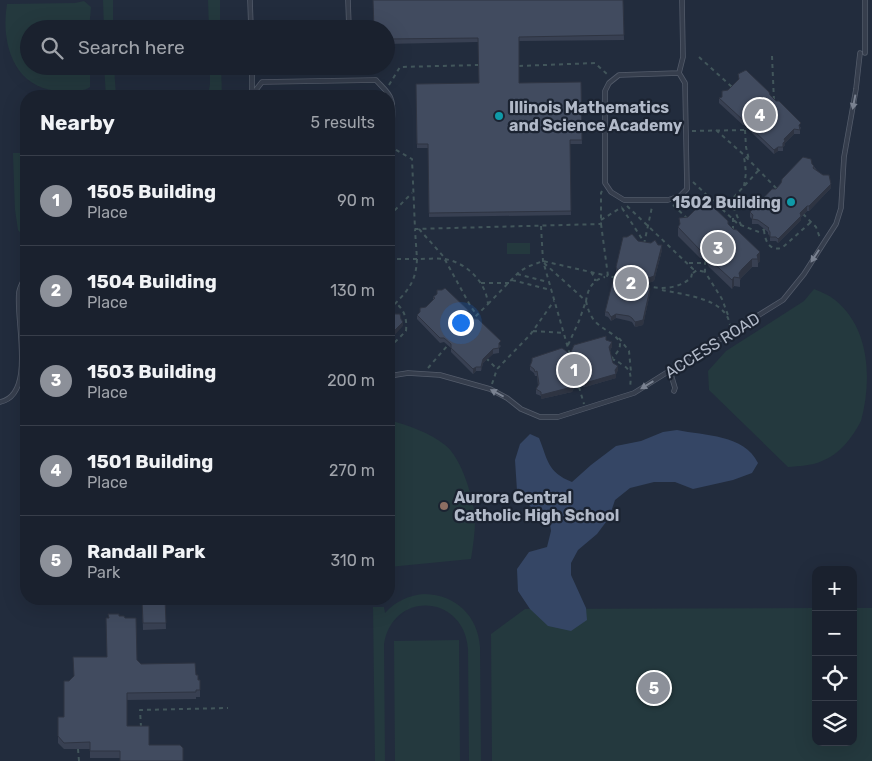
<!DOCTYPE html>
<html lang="en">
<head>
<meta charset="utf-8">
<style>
  :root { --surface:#1a212e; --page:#232936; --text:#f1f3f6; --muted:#9fa3aa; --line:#383e4a; --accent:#8c9099 }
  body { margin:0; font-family:Rubik,sans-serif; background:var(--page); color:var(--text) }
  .controls { position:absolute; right:15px; bottom:15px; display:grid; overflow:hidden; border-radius:10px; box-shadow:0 5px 20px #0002 }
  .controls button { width:45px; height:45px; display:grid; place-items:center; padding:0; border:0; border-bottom:1px solid var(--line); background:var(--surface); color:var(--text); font:25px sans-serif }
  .you { position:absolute; left:460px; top:322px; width:18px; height:18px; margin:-12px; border:4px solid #fff; border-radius:50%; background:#1a73e8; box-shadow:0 0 0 8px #1a73e833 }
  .badge { display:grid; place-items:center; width:32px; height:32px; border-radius:50%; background:var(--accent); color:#fff; font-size:16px; font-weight:700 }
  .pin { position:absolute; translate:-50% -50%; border:2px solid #fff; box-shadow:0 1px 5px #0006 }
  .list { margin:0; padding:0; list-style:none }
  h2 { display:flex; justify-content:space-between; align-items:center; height:65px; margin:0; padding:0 20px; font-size:21px }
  h2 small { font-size:16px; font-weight:400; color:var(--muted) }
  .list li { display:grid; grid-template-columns:32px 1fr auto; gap:15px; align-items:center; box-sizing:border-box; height:90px; padding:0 20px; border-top:1px solid var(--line) }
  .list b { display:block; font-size:19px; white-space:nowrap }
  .list p { margin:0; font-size:16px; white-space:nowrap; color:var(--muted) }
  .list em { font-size:16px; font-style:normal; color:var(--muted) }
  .icon { flex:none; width:28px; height:28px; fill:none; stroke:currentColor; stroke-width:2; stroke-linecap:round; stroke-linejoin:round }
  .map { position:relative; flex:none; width:872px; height:761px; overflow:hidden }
  .search { position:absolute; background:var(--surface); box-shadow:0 5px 20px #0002; left:20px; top:20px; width:375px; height:55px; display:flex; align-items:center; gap:12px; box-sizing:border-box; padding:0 18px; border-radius:28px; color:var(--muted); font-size:19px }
  .panel { position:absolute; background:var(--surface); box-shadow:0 5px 20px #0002; left:20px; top:90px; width:375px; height:515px; border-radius:20px }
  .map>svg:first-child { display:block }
</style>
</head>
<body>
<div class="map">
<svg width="872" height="761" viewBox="0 0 872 761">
  <rect width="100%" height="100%" fill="#222c3d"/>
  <!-- green -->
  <path fill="#24393e" d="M103 0H113V29H104Z
    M208 0H220V29H209Z
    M84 1 91 7 89 29H29V66H90V87C83 92 73 91 64 91 16 92 0 46 7 4L75 3Z
    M104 66H114L116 96H106Z
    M210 66H221L222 96H208L210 84Z
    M13 153H26V236H23L18 230 15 210Z
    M507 243H530V254H507Z
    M814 289C821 292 829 295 835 300 870 328 872 380 861 421 852 438 840 454 822 461 811 466 799 466 788 467L709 390 708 371 726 351 804 301Z
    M389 420C409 426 429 432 445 445 462 458 474 500 475 520 475 533 473 546 471 559L389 567Z
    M425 594C456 595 478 616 480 647L481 761H469L468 649C464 594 393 590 384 644L385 761H375L373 607H384L385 613C396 601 409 595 425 594Z
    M816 608V742H853V608H872V761H492L491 634 525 609Z
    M459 640 460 761H395L394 641Z"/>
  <!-- water -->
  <path fill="#354665" d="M677 430C705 436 744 434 758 463L752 473 733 480 693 489 675 482H654L630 488 615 500 609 518 597 534 578 550 571 563V575L586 608 587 620 571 631 548 626 530 609 518 591 517 569 529 552 547 547 551 531 548 511 531 507 517 491 515 460 520 444 530 434 539 438C548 460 547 472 572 482L591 465 616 446 641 441 663 432Z"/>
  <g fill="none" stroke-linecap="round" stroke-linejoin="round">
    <!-- service casing -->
    <g stroke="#545c6b" stroke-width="5.5">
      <path id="service" d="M250 0 251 29
        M348 0 349 29
        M865 0V53
        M252 66V96
        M679 73 685 83 687 189 680 196 668 200H624L611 192 605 183V91L609 83 619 75Z
        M679 73 683 57 682 0
        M254 96 255 91 262 82 376 80C380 85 389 92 391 99 394 106 392 132 389 138
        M670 371 675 388 674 391
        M389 376 408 373 440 375 490 389 507 398 521 409 540 417H558L634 393 783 300 804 274 825 241 836 224 841 208 844 157 856 89 860 53
        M0 402C37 395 15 318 19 292 20 286 24 280 26 275"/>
    </g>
    <!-- path -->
    <path stroke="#42565b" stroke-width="2" stroke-dasharray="4 4" stroke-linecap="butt" d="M772 56 774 101
      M699 57 732 87
      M519 66 595 63 609 76
      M389 85 400 67 479 65
      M716 130 744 155 777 189
      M745 130 746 147 749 160
      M692 131 745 130 748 127
      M389 146 412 159 415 229 601 224V193L602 191
      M389 153 394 149
      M693 182 738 224 759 232 767 228
      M744 186 746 173 744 156
      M733 199 734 209 741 225
      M673 205 688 219
      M627 206 693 269 691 278C679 288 663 290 648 286
      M622 208 644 242
      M723 209 758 171
      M803 214 816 227 820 238
      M389 216 412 193
      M733 218V231
      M601 220 622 207
      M601 224 608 276 618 278
      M541 226 543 261 570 355
      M419 229 443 256 471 307 477 315
      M764 230C765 241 769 251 782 248L811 222
      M644 244 652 207
      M389 259H417L415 230
      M706 261 705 263V272L722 299 728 315
      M544 263 586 301C588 289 592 280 605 277
      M689 263H705
      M591 272 595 278V281
      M693 273 697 270 705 272
      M517 274 548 282
      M512 280 551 290
      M481 283H509
      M662 290C684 295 726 298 730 325
      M586 301C588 310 591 319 599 325 611 335 632 340 611 359
      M488 304 519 272 527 267 543 261 608 276
      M389 310C405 293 416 285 417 259 426 259 436 258 445 259 467 263 486 282 488 304L472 320
      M533 331 563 333
      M619 338 629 351 631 372
      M568 345 579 321 586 301
      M389 348 406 331C407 319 405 311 396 303
      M486 358 497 369
      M611 359C616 360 618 362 623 365 632 371 631 377 630 388
      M428 368 448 345
      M492 384 497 369 530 335 554 301
      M579 387 584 404
      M141 727 140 710 228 708
      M78 749 79 761"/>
    <!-- service -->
    <use href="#service" stroke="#363e4d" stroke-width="4"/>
  </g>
  <!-- wall -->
  <path fill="#384052" d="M623 0 624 40 519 41V83L581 82 582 144H570L571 215 429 217 428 148H417L416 84 479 83 478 42 386 44V29Z
    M770 95 801 128 800 129V134H794L785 143V145L783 147V151H778L774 154 752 133 748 127 745 125H743L719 103V98Z
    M812 164 831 188 809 211H807L801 217V220L778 243 776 241H770V236L768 234V232L758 224H752V219L750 217V212Z
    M697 202 733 229 737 230 760 261 758 263V267H752L742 277 740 280V287L734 286 732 289 709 267 706 261 703 258H700L678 236V227L697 208Z
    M662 250 654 281 648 283 650 293 643 325 635 327 632 322 629 321 616 318 611 321 608 317 605 316V312L617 277 618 274 616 272V267Z
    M433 297 468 319 501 346 499 348V353L493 354 483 363 481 371H476L473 374 451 352V348L444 342 440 343 417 319V315L433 300Z
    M606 340 612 347 610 350 613 363 618 370 616 374V378L585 387 582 386 574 388 572 392 541 399V396L536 394V389L538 386 537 376H535L534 373 530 370V366L532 362V358L570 354Z
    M142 599H165L166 629 143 630Z
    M119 616 137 660 141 664 196 675 198 680H200V697H196V699L127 700 120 758H90V749H64L58 743V717H64L69 681 107 657 109 618Z"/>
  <!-- shaded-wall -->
  <path fill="#2e3442" d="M794 129V134L785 143V145L783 147 784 139Z
    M778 147V151L774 154V150Z
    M831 184V188L809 211V206Z
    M807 206V211L801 217V220L778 243V239L800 213Z
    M662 245V250L654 281 646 284V279Z
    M760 252V261L758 263 757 255Z
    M752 259V267L742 277 740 280 739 273 742 269Z
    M734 277V286L732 289V280Z
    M650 289V293L643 325 635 327V322Z
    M616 314V318L611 321V317Z
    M403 322V326L389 341V336Z
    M612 342V347L609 352V347Z
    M493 349V354L483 363 481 371V367L483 359Z
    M618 366V370L616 374V378L585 387V383L615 370Z
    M476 367V371L473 374V369Z
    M582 381V386L574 388 572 392 541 399V395Z"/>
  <!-- building -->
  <path fill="#414b5f" stroke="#2e3442" d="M373 0H623L624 35 519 37V83L581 82 582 140H570L571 211 429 213 428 144H417L416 84 479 83 478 38 386 39V29H374Z
    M746 70 769 92 770 95 776 101H779L801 123 799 125 800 130 794 129 784 139 785 141 783 143V147H778L774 150 752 129 748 123 745 120H743L719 98 722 97V91L728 90 739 79 738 74Z
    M803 157 811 159 812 164 814 166 813 168 823 175H829L831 184 809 206H807L800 213 801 216 778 239 776 237H770V232L768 229 769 228 758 220 752 219 753 215 750 212 772 189H776L781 183 782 179Z
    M705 199 728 221V224L733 229 737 230 760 252 757 255 758 259H752L742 269 739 273 740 278 734 277 732 280 709 259 706 252 703 249 700 250 678 227 680 224 679 218 688 217 698 207 697 202H702Z
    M632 234 638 241 651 243 655 240 658 245H662L654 276 646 279 650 289 643 320 635 322 632 318 629 316 616 314 611 317 608 312H605L613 280 617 277 618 271 616 267 623 237H627Z
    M445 288 468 310V319H478L501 341 499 343V348L493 349 483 359 481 367H476L473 369 451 348V344L444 338H440L417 315 420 312V308L426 307 435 298 433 297 437 294V290H442Z
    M389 308 395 314H400L401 319 403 322 389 336Z
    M606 336V340L612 342 609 347 613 363 618 366 615 370 616 374 585 383 582 381 574 384 572 387 541 395V392L536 389 539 384 537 371 535 372 534 369 530 366 532 361V358L562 348 570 354 574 345Z
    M142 599H165L166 623H143Z
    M108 614H119V616H124L125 618H136L137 660 141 664 195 663 196 675H198V680H200V690H196V692L127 693V726H149V745H180L183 748V761H120V751H90V742L64 743 58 736V717H64V681H69L74 676 73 657H107L106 618H109Z"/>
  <!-- one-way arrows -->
  <defs><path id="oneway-solid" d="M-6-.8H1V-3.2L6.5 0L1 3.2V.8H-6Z" transform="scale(1.25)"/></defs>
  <g fill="#7a8291">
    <use href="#oneway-solid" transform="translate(854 102) rotate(101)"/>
    <use href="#oneway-solid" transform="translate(815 256) rotate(123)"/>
    <use href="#oneway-solid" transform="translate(647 385) rotate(149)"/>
    <use href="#oneway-solid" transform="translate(497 393) rotate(-152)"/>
  </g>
  <!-- markers -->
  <g fill="#0f9aa8" stroke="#1b2331" stroke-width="2">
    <circle cx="499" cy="116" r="5"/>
    <circle cx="791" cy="202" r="5"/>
  </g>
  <circle fill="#8d6e63" stroke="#1b2331" stroke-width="2" cx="444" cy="506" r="5"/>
  <g text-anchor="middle" stroke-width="4.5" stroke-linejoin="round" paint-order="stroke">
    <!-- poi labels -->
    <g font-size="16" font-weight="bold" fill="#b1b9c8" stroke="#1b2331" text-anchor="start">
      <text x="509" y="113">Illinois Mathematics<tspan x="509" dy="18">and Science Academy</tspan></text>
      <text x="781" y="208" text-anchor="end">1502 Building</text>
      <text x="454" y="503">Aurora Central<tspan x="454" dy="18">Catholic High School</tspan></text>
    </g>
    <!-- street labels -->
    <g font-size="16" fill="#b1b9c8" stroke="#1b2331">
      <text transform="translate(712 345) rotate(-32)" y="6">ACCESS ROAD</text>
    </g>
  </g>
</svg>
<div class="controls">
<button>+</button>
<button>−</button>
<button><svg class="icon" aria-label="locate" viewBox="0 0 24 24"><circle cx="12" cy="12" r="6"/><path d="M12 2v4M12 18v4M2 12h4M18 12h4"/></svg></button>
<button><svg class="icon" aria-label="layers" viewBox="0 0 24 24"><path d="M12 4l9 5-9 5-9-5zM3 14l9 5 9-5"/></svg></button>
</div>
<div class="you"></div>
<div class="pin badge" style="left:574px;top:370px">1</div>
<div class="pin badge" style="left:631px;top:283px">2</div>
<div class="pin badge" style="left:718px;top:248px">3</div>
<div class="pin badge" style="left:760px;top:115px">4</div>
<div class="pin badge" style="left:654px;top:688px">5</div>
<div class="search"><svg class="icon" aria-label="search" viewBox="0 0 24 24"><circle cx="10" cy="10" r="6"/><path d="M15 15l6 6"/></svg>Search here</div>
<section class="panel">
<h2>Nearby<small>5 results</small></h2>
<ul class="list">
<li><span class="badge">1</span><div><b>1505 Building</b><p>Place</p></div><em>90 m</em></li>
<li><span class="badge">2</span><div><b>1504 Building</b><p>Place</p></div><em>130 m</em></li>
<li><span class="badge">3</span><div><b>1503 Building</b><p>Place</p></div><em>200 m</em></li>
<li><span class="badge">4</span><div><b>1501 Building</b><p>Place</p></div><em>270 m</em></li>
<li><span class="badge">5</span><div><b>Randall Park</b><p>Park</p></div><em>310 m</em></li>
</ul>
</section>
</div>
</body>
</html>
